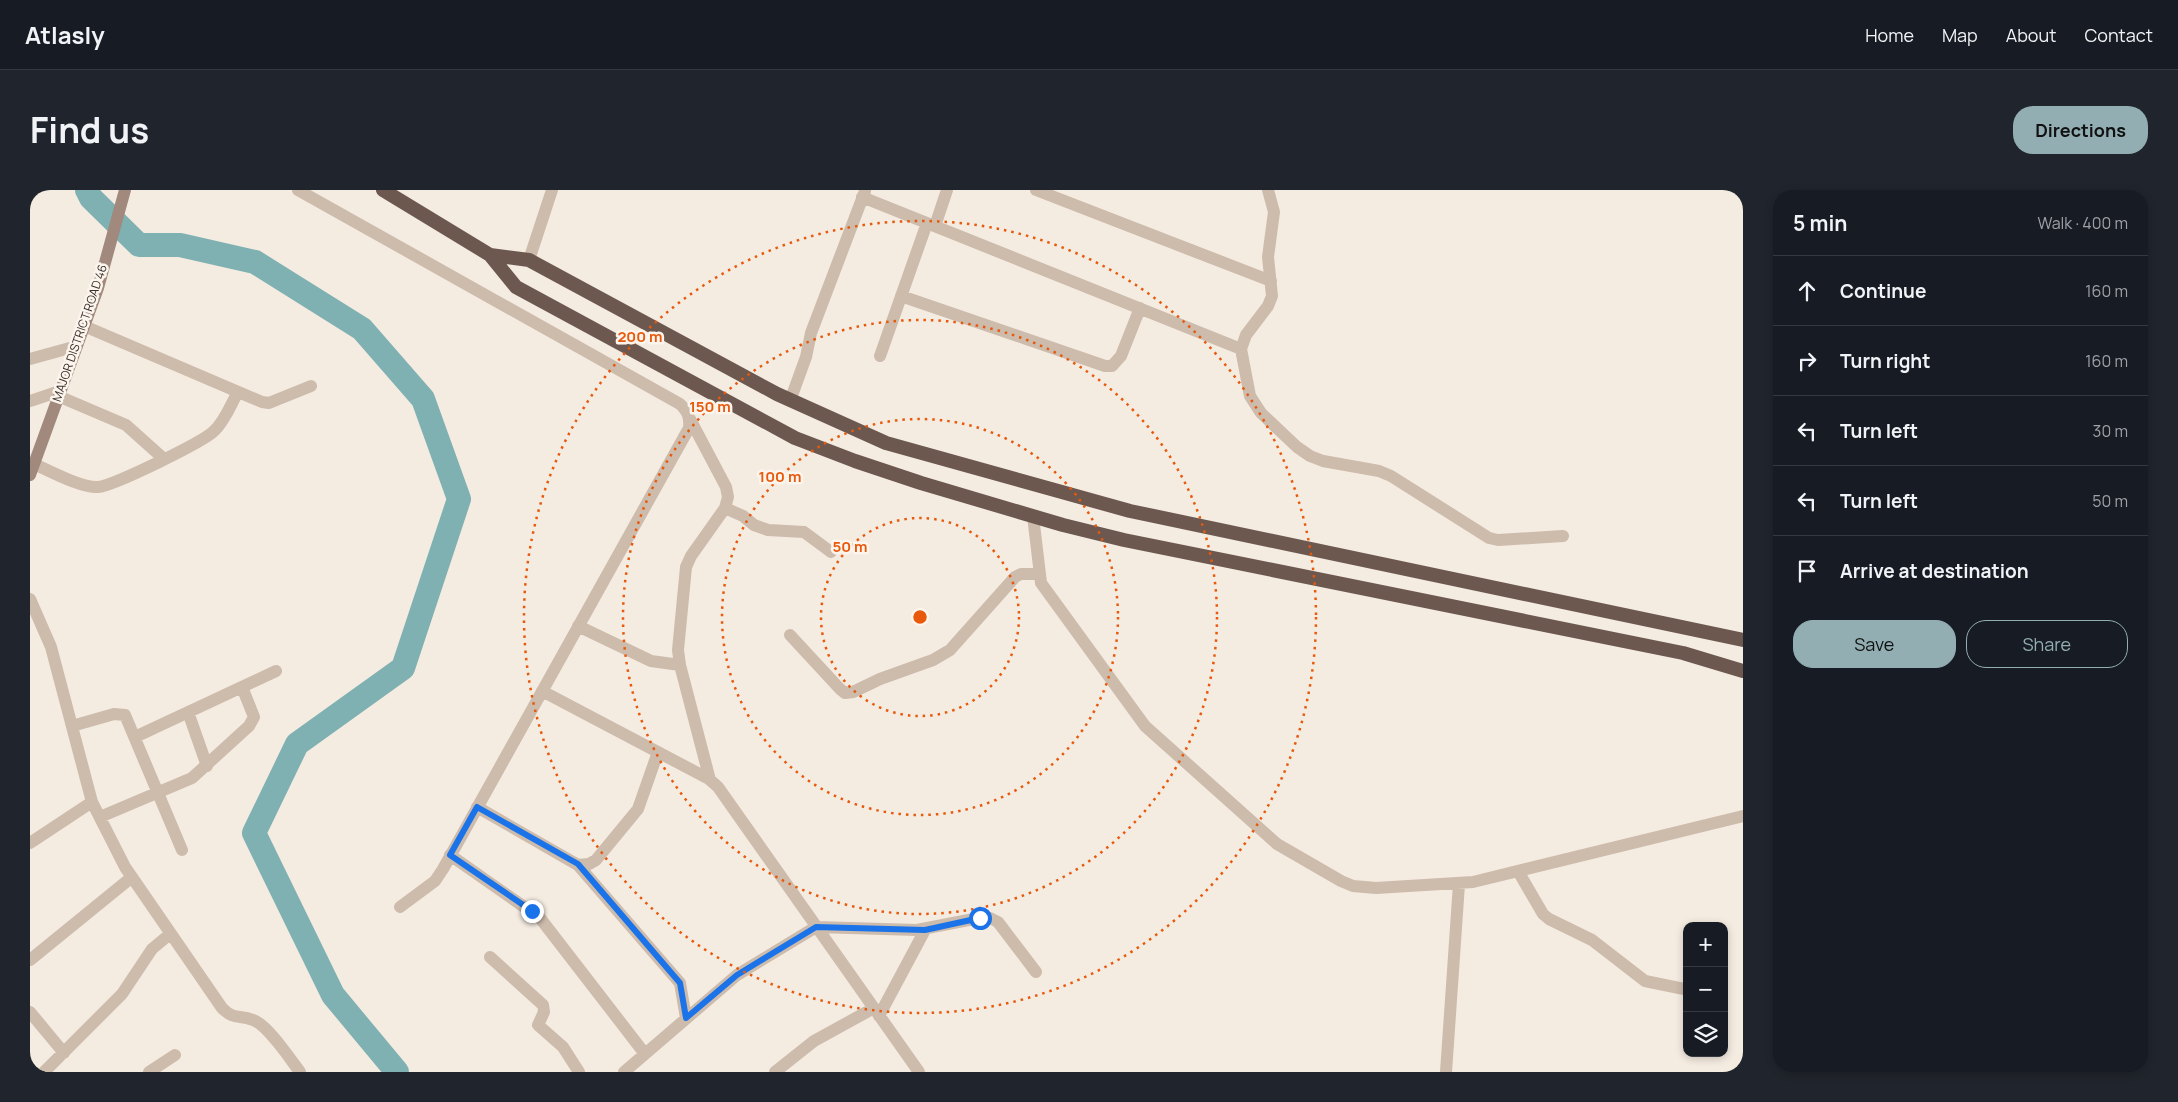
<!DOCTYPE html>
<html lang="en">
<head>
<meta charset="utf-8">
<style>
  :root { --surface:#171b24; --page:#20242c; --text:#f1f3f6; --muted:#9ea1a6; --line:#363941; --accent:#92aeb2 }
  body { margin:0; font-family:Manrope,sans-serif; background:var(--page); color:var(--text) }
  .controls { position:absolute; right:15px; bottom:15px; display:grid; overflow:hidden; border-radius:10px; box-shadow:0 2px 8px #0003 }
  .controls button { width:45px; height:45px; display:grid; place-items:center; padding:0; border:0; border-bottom:1px solid var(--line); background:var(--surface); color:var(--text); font:25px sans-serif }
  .stop { position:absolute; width:15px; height:15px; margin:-11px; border:4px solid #1a73e8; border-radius:50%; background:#fff }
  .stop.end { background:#1a73e8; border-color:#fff; box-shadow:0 1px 5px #0008 }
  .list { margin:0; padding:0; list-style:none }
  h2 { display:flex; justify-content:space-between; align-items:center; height:65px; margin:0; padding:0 20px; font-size:21px }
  h2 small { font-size:16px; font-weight:400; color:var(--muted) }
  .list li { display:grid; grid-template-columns:32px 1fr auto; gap:15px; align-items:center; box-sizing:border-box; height:70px; padding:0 20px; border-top:1px solid var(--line) }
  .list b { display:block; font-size:19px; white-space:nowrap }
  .list em { font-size:16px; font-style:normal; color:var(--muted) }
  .actions { display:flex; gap:10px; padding:15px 20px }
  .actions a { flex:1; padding:11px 0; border:1px solid var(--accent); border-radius:20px; text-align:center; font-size:18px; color:var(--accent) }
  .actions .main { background:var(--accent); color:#111 }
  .icon { flex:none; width:28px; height:28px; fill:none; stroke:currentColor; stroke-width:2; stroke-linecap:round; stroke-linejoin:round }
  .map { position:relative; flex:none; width:1713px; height:882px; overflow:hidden; border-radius:20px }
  header { display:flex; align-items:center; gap:30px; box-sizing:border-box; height:70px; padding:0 25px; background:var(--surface); border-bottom:1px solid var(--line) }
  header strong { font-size:24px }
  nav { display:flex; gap:28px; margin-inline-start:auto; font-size:18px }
  .intro { display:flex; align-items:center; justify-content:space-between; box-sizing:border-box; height:120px; padding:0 30px }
  h1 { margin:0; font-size:35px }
  .button { padding:12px 22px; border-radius:20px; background:var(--accent); color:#111; font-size:18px; font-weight:700 }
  main { display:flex; gap:30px; padding:0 30px }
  aside { flex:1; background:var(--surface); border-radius:20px; box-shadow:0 2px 8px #0003 }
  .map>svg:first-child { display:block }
</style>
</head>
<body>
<header>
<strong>Atlasly</strong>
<nav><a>Home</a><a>Map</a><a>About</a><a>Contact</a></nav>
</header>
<div class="intro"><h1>Find us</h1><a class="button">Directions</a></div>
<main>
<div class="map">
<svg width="1713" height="882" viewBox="0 0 1713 882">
  <rect width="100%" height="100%" fill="#f4ebe1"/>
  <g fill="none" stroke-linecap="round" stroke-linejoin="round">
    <!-- river -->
    <path stroke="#7fb0b2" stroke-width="24" d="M57 0 61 8 109 55H150L225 72 332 139 393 209 429 309 373 478 267 554 224 643 303 805 367 882"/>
    <!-- minor -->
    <path stroke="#cdbbac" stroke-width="12" d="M268 0 650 214C658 222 660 227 659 238L413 679 405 691 370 717
      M1006 0 1241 91
      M1238 0 1244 22 1238 67 1242 106 1238 116 1216 145 1211 159 1220 206 1231 223 1267 257 1280 266 1293 271 1349 281 1361 286 1459 348 1468 350 1533 346
      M832 7 1211 159
      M905 36 917 0
      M871 106 1075 176H1082L1091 166 1110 118
      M54 136 232 212 239 213 281 196
      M850 166 897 33
      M0 169 47 156
      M28 206 96 235 134 269
      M0 211 30 201
      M760 211 776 167 781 143 835 1
      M660 229 696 297 698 307 695 318 661 366 656 377 648 460 650 475 680 590
      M4 274C20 281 51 298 68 297 83 296 173 252 184 241 195 231 201 214 208 202
      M695 318 713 326 724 335 738 340 774 342 801 362
      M1003 326 1011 393 1115 536 1247 654 1311 691 1323 696 1346 698 1443 692 1713 626
      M0 409 21 457 62 612 95 677 192 818C205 831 209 824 223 830 238 835 260 869 270 882
      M548 436 621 471 650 475
      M760 445 810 499 815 503 823 502 850 489 903 470 920 460 985 387 991 384H1010
      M512 501 679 589 688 597 889 882
      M158 522 177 576
      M42 536 84 524 95 525 152 660
      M105 547 246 481
      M447 617 548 675 559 674 566 670 608 619 628 562
      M70 627 162 588 219 536 224 527 212 497
      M0 653 62 612
      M420 665 510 728 615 864
      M548 675 650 793 656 828
      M1488 681 1513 724 1519 729 1562 750 1615 791 1654 799
      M460 767 513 815 514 822 508 835 533 857 549 882
      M0 770 102 687
      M0 822 34 863
      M849 826 895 740
      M14 882 92 804 122 759 140 744
      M119 882 145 865
      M594 882 707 785 786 737 887 740 949 728H960L968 732 1006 782
      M745 882 784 851 844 818
      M1416 882 1429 694"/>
    <!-- tertiary -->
    <path stroke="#cdbbac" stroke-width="12" d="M499 70 522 0"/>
    <!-- secondary -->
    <path stroke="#a18a7d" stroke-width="12" d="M0 285 68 98 95 0"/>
    <!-- trunk -->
    <path stroke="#6c584f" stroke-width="14" d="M353 0 460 65 486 97 765 248 825 271 891 293 1033 335 1094 350 1653 463 1713 481
      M460 65 499 70 747 204 856 253 1100 321 1713 450"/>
  </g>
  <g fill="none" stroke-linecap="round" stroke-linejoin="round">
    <!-- route -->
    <path stroke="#1a73e8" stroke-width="6" d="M502 721 420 665 447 617 548 674 650 793 656 828 707 785 786 737 895 740 950 728"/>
  </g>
  <!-- distance rings -->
  <g fill="none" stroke="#e8590c" stroke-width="2.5" stroke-dasharray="2.5 5">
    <circle cx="890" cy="427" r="99"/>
    <circle cx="890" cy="427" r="198"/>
    <circle cx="890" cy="427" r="297"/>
    <circle cx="890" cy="427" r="396"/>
  </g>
  <g text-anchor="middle" stroke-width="5" stroke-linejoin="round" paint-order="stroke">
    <!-- street labels -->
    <g font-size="12" fill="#3b302b" stroke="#fbf5ee">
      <text transform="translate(50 143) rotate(-71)" y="4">MAJOR DISTRICT ROAD 46</text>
    </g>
  </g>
  <circle cx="890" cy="427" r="8" fill="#e8590c" stroke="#fbf5ee" stroke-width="2.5"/>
  <g font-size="15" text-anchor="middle" font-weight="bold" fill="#e8590c" stroke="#fbf5ee" stroke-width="5" stroke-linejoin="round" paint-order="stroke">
    <text x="610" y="152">200 m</text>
    <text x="680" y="222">150 m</text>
    <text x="750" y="292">100 m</text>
    <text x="820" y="362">50 m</text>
  </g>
</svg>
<div class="controls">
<button>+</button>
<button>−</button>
<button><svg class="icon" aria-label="layers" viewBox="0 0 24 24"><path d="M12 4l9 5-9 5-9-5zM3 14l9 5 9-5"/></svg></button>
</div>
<div class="stop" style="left:950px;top:728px"></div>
<div class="stop end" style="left:502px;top:721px"></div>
</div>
<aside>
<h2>5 min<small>Walk · 400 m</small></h2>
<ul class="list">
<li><svg class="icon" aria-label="ahead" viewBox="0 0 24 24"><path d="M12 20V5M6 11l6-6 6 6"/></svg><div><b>Continue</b></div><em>160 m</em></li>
<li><svg class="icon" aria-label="right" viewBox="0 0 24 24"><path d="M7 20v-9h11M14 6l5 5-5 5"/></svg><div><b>Turn right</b></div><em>160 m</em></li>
<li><svg class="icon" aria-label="left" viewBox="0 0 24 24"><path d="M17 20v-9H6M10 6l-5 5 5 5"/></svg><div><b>Turn left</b></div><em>30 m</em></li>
<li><svg class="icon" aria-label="left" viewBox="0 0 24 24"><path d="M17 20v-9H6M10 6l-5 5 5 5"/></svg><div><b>Turn left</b></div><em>50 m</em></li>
<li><svg class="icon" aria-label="arrive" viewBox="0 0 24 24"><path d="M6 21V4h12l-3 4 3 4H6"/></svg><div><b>Arrive at destination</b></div></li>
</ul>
<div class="actions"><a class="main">Save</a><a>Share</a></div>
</aside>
</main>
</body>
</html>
